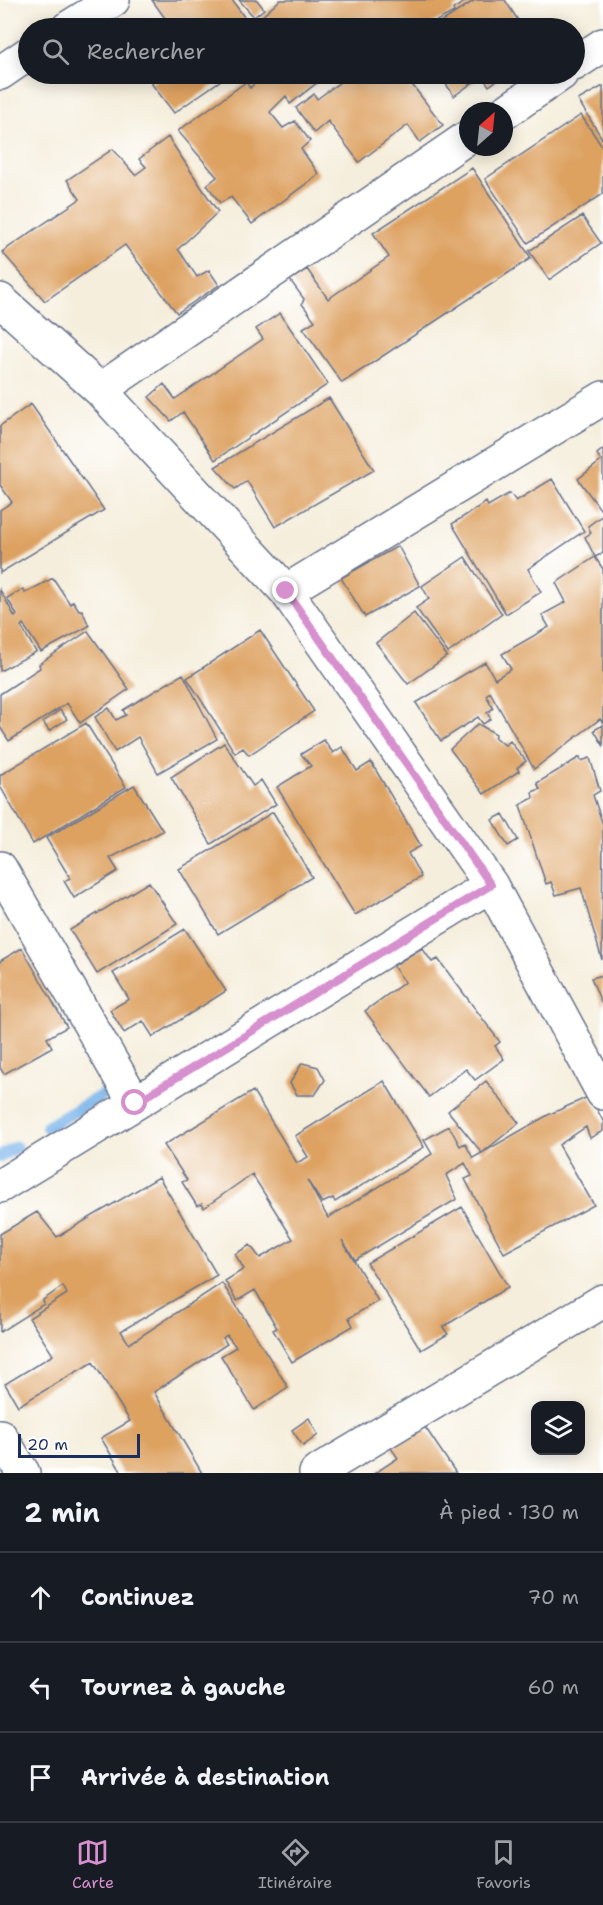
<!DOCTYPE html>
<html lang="fr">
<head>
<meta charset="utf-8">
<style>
  :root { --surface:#171b24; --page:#242831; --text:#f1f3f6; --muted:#9ea1a6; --line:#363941; --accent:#d690ce }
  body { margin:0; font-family:"Shantell Sans",sans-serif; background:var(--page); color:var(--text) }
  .controls { position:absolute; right:18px; bottom:18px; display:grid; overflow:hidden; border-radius:12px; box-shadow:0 3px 15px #0003 }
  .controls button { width:54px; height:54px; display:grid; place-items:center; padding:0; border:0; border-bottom:2px solid var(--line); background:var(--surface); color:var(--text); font:30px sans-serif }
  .compass { position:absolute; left:459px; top:102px; width:54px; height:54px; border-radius:50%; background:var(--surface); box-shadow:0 3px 15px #0003; rotate:27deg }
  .scale { position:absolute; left:18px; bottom:15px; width:122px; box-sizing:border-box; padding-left:6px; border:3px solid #1b2f5e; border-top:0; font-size:16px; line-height:21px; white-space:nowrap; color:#1b2f5e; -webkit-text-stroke:4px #fff; paint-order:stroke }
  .stop { position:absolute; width:18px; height:18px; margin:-14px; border:4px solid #d690ce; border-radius:50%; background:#fff }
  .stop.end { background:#d690ce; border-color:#fff; box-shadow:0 2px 6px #0008 }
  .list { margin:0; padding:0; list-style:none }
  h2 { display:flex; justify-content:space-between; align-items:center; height:78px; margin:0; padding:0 24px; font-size:26px }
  h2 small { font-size:20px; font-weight:400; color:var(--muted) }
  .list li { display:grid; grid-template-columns:39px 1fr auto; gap:18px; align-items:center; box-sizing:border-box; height:90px; padding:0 24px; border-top:2px solid var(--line) }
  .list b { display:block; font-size:22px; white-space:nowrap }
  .list em { font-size:20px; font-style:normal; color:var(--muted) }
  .icon { flex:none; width:33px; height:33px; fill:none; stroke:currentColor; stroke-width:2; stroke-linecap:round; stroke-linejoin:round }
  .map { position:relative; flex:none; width:603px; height:1473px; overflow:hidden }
  .search { position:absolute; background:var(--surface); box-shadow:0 3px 15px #0003; left:18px; right:18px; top:18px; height:66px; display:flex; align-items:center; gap:15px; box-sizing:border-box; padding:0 21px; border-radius:33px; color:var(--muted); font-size:22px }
  .sheet { height:348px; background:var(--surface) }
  nav { display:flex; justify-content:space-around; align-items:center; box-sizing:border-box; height:84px; border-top:2px solid var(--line); background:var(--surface); font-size:16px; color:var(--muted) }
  nav a { display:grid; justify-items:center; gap:3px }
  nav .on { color:var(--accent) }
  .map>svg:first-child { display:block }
</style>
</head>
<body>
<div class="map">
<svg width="603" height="1473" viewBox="0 0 603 1473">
  <rect width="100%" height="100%" fill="#fff"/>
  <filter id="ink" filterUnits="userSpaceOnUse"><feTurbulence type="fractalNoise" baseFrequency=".0167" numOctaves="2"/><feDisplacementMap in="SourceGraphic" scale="12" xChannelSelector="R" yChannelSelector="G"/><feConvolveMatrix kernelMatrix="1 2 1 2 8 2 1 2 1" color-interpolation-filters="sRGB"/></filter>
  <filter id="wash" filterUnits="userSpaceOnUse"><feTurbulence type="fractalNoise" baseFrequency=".008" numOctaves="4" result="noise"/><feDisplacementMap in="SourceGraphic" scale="24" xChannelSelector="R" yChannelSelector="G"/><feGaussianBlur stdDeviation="1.35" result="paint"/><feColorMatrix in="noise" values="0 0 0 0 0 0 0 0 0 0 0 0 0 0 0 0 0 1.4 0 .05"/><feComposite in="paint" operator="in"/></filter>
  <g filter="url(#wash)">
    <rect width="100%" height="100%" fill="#f5eedc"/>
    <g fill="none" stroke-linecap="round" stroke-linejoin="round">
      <!-- stream -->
      <path stroke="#78b2e9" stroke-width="12" d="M47 1127 111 1090
        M0 1157 16 1147"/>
    </g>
    <g id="blocks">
      <!-- building -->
      <path fill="#dda161" d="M152 0H232L252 28H172Z
        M239 0H257L264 9 254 17Z
        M280 0H468L453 9 454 12 423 28H264L257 21Z
        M475 0H505L523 28H432Z
        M165 74H217L221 80 174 113 151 83Z
        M264 74H328L290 104 286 96 270 112 283 128 295 121 310 141 301 149 319 174 252 224 231 197 220 203 207 185 217 177 178 131 246 82 250 88Z
        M351 74H404L443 125 420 142 408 125 359 162 328 121 314 133 296 108 314 94 317 99Z
        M439 74H506L489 86 482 76 454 96Z
        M603 86V140L578 100Z
        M581 115 603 148V194L528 243 485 179Z
        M168 137 218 212 178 249 197 277 209 270 219 285 177 313 125 245 45 301 2 252 80 199 67 180 113 149 135 175 146 167 139 159Z
        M472 168 531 258 342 383 303 328 315 321 302 304 304 299 290 280 307 269 328 299 389 257 373 233Z
        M582 216 601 243 549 280 529 251Z
        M280 313 328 384 215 460 183 412 171 421 149 397 164 384 175 399 263 339 256 329Z
        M329 398 374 470 275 527 247 481 235 489 215 467Z
        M31 404 104 510 0 573V510L12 502 0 485V426Z
        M603 449V513L578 479 601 461 597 454Z
        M552 479 584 531 528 569 541 592 506 614 452 524 486 502 488 506 510 493 516 501Z
        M603 515V553L595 557 585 537 591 533 588 526Z
        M398 546 420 586 365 617 341 578Z
        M465 557 502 614 448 653 416 608 429 599 422 586Z
        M595 557 603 569V723L600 719 534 769 490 692 486 695 493 708 487 713 491 719 483 724 478 717 441 741 416 703 485 662 495 679 511 669 502 654 549 627 542 615 566 602 556 583Z
        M53 578 70 604 73 601 79 610H82L89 626 41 652 23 624 21 626 36 652 0 671V590L15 617 17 615 7 598 23 589 25 593Z
        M414 613 447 656 408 684 376 643Z
        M260 630 314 711 249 755 243 748 235 753 187 678Z
        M88 631 129 689 80 723 67 703 9 741 0 727V694L40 668 39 664Z
        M183 674 217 739 158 773 138 737 115 752 95 717 109 708 116 720 126 715 123 710Z
        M60 710 67 719 49 731 43 722Z
        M86 723 126 787 33 844 0 786V775Z
        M478 724 496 734 494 737 505 745 510 741 526 761 517 768 519 771 484 794 450 749Z
        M603 725V745L594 730Z
        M324 740 333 753 342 747 357 771 371 762 421 846 408 853 421 877 355 915 277 787 311 766 301 754Z
        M224 743 253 786 261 780 276 804 211 844 171 777Z
        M580 757 581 761 590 758 600 791 593 795 603 825 602 960 581 888 556 895 551 882 546 884 520 805 533 798 532 792 540 789 537 783Z
        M134 785 163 831 110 858 118 871 74 898 64 881 70 878 46 838Z
        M273 812 312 877 218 934 179 869Z
        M503 814 518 840 508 846 492 820Z
        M149 882 177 924 97 974 70 930Z
        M185 929 226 991 153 1037 143 1021 124 1033 110 1010 129 999 113 973Z
        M22 948 67 1027 47 1038 52 1047 4 1074 0 1068V961Z
        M422 948 432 962 438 959 500 1042 495 1046 504 1059 475 1080 466 1069 429 1097 365 1011 405 982 393 966Z
        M603 975V1007L591 978Z
        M302 1063 318 1067 325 1080 315 1095H297L290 1083Z
        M384 1081 424 1147 335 1202 333 1198 322 1203 307 1180 328 1218 432 1154 424 1140 449 1126 460 1146 465 1143 473 1158 548 1115 590 1096 603 1121V1131L590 1138 586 1127 559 1145 594 1205 504 1253 465 1179 472 1176 465 1163 446 1175 457 1199 355 1260 342 1240 378 1301 349 1318 353 1326 292 1362 273 1330 277 1328 255 1290 237 1301 225 1281 244 1269 235 1254 250 1245 260 1258 293 1239 252 1174 204 1208 202 1204 197 1206 182 1182 187 1180 164 1145 253 1091 297 1163 308 1157 295 1136Z
        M486 1081 519 1123 482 1153 448 1111Z
        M159 1177 217 1275 121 1331 129 1344 222 1283 288 1387 254 1410 221 1356 236 1347 227 1335 223 1338 227 1344 154 1392 202 1473H122L101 1438 130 1421 93 1362 18 1406 5 1384 53 1355 29 1318 67 1294 63 1286 43 1300 44 1304 0 1332V1234L37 1212 57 1237Z
        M462 1207 508 1287 443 1327 448 1334 421 1350 367 1263Z
        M309 1418 318 1435 303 1446 292 1430Z
        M425 1427 456 1473H375L398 1458 391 1448Z"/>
    </g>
  </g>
  <g filter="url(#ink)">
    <use href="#blocks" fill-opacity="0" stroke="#67728a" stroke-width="1.5"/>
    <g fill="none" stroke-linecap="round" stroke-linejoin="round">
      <!-- street casing -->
      <g stroke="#67728a" stroke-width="36">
        <path id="street" d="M68 28 113 0
          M574 64 603 45
          M0 73 28 54
          M504 113 561 74
          M0 300 100 390 286 591 491 885 603 1093
          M100 390 468 137
          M286 591 603 398
          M0 868 135 1103
          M0 1186 491 885
          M0 1436 23 1473
          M316 1473 603 1301"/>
      </g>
      <!-- street -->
      <use href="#street" stroke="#fff" stroke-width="33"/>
    </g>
  </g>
  <g fill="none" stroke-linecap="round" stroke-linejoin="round" filter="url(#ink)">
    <!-- route -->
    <path stroke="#d690ce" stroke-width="8" d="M135 1103 491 885 286 591"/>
  </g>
</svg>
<div class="controls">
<button><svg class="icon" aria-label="layers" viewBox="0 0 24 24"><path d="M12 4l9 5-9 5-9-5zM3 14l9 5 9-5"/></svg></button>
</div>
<svg class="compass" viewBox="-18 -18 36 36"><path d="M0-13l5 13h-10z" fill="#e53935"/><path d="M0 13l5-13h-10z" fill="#9ea1a6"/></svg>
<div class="scale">20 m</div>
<div class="stop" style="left:135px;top:1103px"></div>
<div class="stop end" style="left:286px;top:591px"></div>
<div class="search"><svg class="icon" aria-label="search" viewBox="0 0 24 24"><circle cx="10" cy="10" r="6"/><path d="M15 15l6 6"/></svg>Rechercher</div>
</div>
<section class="sheet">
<h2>2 min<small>À pied · 130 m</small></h2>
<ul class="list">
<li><svg class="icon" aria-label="ahead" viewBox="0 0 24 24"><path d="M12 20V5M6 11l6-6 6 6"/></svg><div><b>Continuez</b></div><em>70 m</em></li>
<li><svg class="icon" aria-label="left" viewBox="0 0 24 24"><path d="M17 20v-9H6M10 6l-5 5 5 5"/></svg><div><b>Tournez à gauche</b></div><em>60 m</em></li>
<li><svg class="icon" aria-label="arrive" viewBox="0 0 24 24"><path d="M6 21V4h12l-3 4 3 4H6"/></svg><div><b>Arrivée à destination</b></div></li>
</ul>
</section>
<nav>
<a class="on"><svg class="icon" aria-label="map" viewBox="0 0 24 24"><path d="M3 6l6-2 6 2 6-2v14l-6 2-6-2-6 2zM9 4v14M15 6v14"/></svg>Carte</a>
<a><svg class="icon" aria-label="directions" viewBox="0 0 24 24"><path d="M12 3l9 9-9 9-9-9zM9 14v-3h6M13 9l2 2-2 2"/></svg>Itinéraire</a>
<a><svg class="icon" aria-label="saved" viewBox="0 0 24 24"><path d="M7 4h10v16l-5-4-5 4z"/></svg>Favoris</a>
</nav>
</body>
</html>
